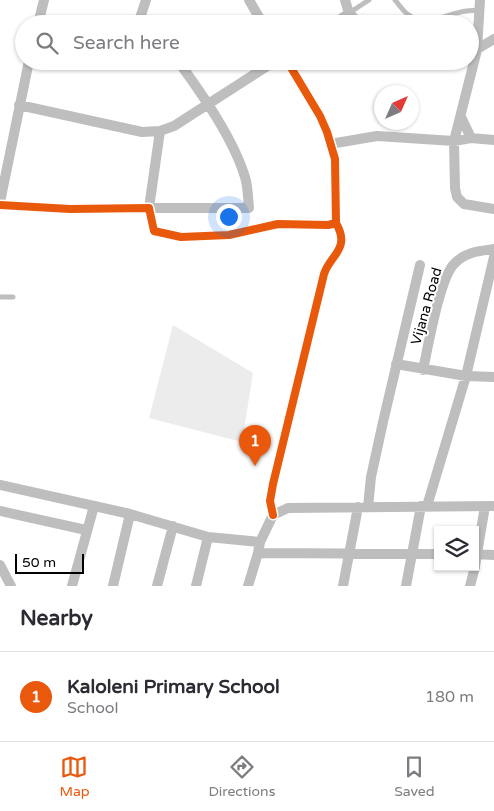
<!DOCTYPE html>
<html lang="en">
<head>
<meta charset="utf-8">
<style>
  :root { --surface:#fff; --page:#f2f2f3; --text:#2b2b33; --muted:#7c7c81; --line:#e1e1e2; --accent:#ea580c }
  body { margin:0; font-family:"Varela Round",sans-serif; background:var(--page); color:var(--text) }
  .controls { position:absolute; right:15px; bottom:15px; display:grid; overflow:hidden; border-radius:0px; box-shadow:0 1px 4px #0004 }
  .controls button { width:45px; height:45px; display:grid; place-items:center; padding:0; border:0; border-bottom:1px solid var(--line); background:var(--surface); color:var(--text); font:25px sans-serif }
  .compass { position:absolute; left:374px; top:85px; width:45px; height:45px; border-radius:50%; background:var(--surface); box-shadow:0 1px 4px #0004; rotate:45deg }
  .scale { position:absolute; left:15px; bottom:12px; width:69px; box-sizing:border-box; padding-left:5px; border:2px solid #000; border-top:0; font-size:14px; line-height:18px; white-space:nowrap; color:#000; -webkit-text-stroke:4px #fff; paint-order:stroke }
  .you { position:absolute; left:228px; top:216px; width:18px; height:18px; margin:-12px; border:4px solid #fff; border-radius:50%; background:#1a73e8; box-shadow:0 0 0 8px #1a73e833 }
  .badge { display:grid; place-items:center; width:32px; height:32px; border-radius:50%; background:var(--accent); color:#fff; font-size:16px; font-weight:700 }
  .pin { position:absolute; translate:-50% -41px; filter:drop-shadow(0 1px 2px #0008) }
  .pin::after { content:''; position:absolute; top:26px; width:18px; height:15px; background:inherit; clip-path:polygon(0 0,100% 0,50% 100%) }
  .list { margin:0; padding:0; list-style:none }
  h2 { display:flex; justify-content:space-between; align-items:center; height:65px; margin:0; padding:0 20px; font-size:21px }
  h2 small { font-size:16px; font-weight:400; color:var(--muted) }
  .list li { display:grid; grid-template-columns:32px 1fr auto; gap:15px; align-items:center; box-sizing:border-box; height:90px; padding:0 20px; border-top:1px solid var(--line) }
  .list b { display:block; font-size:19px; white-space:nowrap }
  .list p { margin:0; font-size:16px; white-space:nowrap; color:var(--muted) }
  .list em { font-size:16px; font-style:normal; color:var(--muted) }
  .icon { flex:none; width:28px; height:28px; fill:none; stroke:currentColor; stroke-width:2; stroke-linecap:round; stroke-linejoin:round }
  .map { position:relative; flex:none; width:494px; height:586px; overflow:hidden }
  .search { position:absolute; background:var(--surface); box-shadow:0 1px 4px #0004; left:15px; right:15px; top:15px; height:55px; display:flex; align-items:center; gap:12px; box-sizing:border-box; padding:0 18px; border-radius:28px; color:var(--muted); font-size:19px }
  .sheet { height:155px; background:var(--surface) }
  nav { display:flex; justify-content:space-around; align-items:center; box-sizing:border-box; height:70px; border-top:1px solid var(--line); background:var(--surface); font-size:14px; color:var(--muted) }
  nav a { display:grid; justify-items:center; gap:2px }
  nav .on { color:var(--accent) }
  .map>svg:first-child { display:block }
</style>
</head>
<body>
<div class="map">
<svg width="494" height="586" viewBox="0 0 494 586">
  <rect width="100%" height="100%" fill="#fff"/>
  <!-- green -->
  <path fill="#ececec" d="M173 325 253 373 242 442 149 418Z"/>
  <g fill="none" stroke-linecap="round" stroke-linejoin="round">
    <!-- lane -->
    <path stroke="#bebebe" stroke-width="5" d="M395 0C400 6 405 14 412 17 433 27 458 7 479 11
      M349 13 369 0
      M0 297H13"/>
    <!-- street -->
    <path stroke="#bebebe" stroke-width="10" d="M249 0 263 24
      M345 0 349 13 360 24
      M480 0 477 50 454 141 455 188 457 197 464 204 494 209
      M38 24 44 0
      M138 24 146 0
      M334 24 349 13
      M474 51 494 39
      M19 105 142 132 160 131 174 126 275 61
      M461 117 471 138 494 140
      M160 131 149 208H249C248 198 248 187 245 177 233 138 202 94 178 61
      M330 144 377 136 454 141 471 138
      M0 202 29 61
      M0 205 70 209 149 208 154 231 181 237 229 235 278 224 328 225 336 223 335 159 327 132 320 116 287 61
      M396 364 466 376 494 377
      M423 370C428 347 440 276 455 263 466 252 479 251 494 249
      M0 485 130 514 208 537 260 542
      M427 506 466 376 494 257
      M368 507 371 477 383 422 420 265
      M0 511 86 530
      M273 515 270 501 273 484 324 274C330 255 351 249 336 223
      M258 553 260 542 273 515 288 508 494 506
      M475 554 494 555
      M0 565 11 586
      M475 566 485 506
      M72 586 94 506
      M113 586 130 514
      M157 586 173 526
      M196 586 208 537
      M248 586 258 553 438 554
      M343 586 358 507
      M406 586 421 506
      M470 586 475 567"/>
    <!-- cycleway casing -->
    <g stroke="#fff" stroke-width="11">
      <path id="cycleway" d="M0 205 70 209 149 208 154 231 181 237 229 235 278 224 328 225 336 223 335 159 327 132 320 116 287 61
        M273 515 270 501 273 484 324 274C330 255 351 249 336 223"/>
    </g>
    <!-- cycleway -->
    <use href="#cycleway" stroke="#e8590c" stroke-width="8"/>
  </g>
  <g text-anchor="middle" stroke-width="4" stroke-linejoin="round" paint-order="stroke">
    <!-- street labels -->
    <g font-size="14" fill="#000" stroke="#fff">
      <text transform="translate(426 306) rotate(-74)" y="5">Vijana Road</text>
    </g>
  </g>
</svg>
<div class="controls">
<button><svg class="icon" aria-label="layers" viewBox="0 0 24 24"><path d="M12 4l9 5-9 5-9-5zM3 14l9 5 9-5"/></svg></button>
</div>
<svg class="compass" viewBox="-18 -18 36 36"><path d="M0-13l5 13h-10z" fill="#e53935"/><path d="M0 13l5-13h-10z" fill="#7c7c81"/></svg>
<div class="scale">50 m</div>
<div class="you"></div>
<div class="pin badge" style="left:255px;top:466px">1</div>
<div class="search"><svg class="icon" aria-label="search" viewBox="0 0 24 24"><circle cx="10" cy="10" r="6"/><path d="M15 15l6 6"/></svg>Search here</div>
</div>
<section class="sheet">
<h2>Nearby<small></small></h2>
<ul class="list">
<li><span class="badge">1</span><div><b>Kaloleni Primary School</b><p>School</p></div><em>180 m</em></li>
</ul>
</section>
<nav>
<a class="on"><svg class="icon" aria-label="map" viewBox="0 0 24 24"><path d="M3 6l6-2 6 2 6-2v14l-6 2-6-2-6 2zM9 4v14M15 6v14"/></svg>Map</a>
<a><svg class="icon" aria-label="directions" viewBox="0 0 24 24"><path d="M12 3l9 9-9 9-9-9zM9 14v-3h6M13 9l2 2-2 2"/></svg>Directions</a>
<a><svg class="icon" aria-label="saved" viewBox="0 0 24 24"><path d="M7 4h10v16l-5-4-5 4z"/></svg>Saved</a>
</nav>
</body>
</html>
